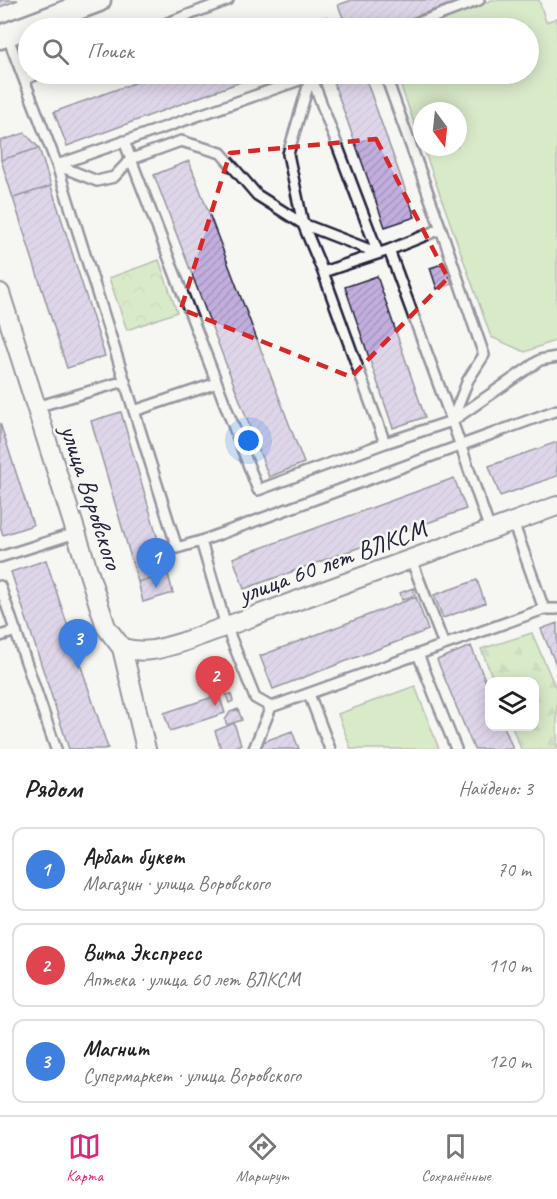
<!DOCTYPE html>
<html lang="ru">
<head>
<meta charset="utf-8">
<style>
  :root { --surface:#fff; --page:#f6f6f6; --text:#222; --muted:#767676; --line:#e0e0e0; --accent:#db2777 }
  body { margin:0; font-family:Caveat,sans-serif; background:var(--page); color:var(--text) }
  .controls { position:absolute; right:18px; bottom:18px; display:grid; overflow:hidden; border-radius:12px; box-shadow:0 3px 15px #0003 }
  .controls button { width:54px; height:54px; display:grid; place-items:center; padding:0; border:0; border-bottom:2px solid var(--line); background:var(--surface); color:var(--text); font:30px sans-serif }
  .compass { position:absolute; left:413px; top:102px; width:54px; height:54px; border-radius:50%; background:var(--surface); box-shadow:0 3px 15px #0003; rotate:165deg }
  .you { position:absolute; left:249px; top:441px; width:21px; height:21px; margin:-15px; border:4px solid #fff; border-radius:50%; background:#1a73e8; box-shadow:0 0 0 9px #1a73e833 }
  .badge { display:grid; place-items:center; width:39px; height:39px; border-radius:50%; background:var(--accent); color:#fff; font-size:20px; font-weight:700 }
  .pin { position:absolute; translate:-50% -50px; filter:drop-shadow(0 2px 3px #0008) }
  .pin::after { content:''; position:absolute; top:32px; width:21px; height:18px; background:inherit; clip-path:polygon(0 0,100% 0,50% 100%) }
  .list { margin:0; padding:0; list-style:none }
  h2 { display:flex; justify-content:space-between; align-items:center; height:78px; margin:0; padding:0 24px; font-size:26px }
  h2 small { font-size:20px; font-weight:400; color:var(--muted) }
  .list li { display:grid; grid-template-columns:39px 1fr auto; gap:18px; align-items:center; box-sizing:border-box; height:84px; margin:0 12px 12px; padding:0 12px; border:2px solid var(--line); border-radius:12px }
  .list b { display:block; font-size:22px; white-space:nowrap }
  .list p { margin:0; font-size:20px; white-space:nowrap; color:var(--muted) }
  .list em { font-size:20px; font-style:normal; color:var(--muted) }
  .icon { flex:none; width:33px; height:33px; fill:none; stroke:currentColor; stroke-width:2; stroke-linecap:round; stroke-linejoin:round }
  .map { position:relative; flex:none; width:557px; height:749px; overflow:hidden }
  .search { position:absolute; background:var(--surface); box-shadow:0 3px 15px #0003; left:18px; right:18px; top:18px; height:66px; display:flex; align-items:center; gap:15px; box-sizing:border-box; padding:0 21px; border-radius:33px; color:var(--muted); font-size:22px }
  .sheet { height:366px; background:var(--surface) }
  nav { display:flex; justify-content:space-around; align-items:center; box-sizing:border-box; height:84px; border-top:2px solid var(--line); background:var(--surface); font-size:16px; color:var(--muted) }
  nav a { display:grid; justify-items:center; gap:3px }
  nav .on { color:var(--accent) }
  .map>svg:first-child { display:block }
</style>
</head>
<body>
<div class="map">
<svg width="557" height="749" viewBox="0 0 557 749">
  <defs>
    <pattern id="forest-firs" width="22" height="20" patternUnits="userSpaceOnUse" patternTransform="scale(1.5)"><rect width="22" height="20" fill="#b5db97"/><path d="M5 1l3.5 6h-7zM16 11l3.5 6h-7z" fill="#9bbc83"/></pattern>
    <pattern id="park-crowns" width="20" height="18" patternUnits="userSpaceOnUse" patternTransform="scale(1.5)"><rect width="20" height="18" fill="#b5db97"/><path d="M2 6a3 3 0 1 1 6 0M12 15a3 3 0 1 1 6 0" fill="none" stroke="#9bbc83"/></pattern>
    <pattern id="building-hatch" width="6" height="6" patternUnits="userSpaceOnUse" patternTransform="scale(1.5)"><rect width="6" height="6" fill="#c1aede"/><path d="M-1 1l2-2M0 6l6-6M5 7l2-2" fill="none" stroke="#a695bf"/></pattern>
  </defs>
  <rect width="100%" height="100%" fill="#f6f6f2"/>
  <filter id="ink" filterUnits="userSpaceOnUse"><feTurbulence type="fractalNoise" baseFrequency=".0167" numOctaves="2"/><feDisplacementMap in="SourceGraphic" scale="12" xChannelSelector="R" yChannelSelector="G"/><feConvolveMatrix kernelMatrix="1 2 1 2 8 2 1 2 1" color-interpolation-filters="sRGB"/></filter>
  <g filter="url(#ink)">
    <!-- forest -->
    <path fill="url(#forest-firs)" stroke="#6c7e69" stroke-width="1.5" d="M532 633 557 691V749H521L512 727 534 726V682L494 681 481 649Z"/>
    <!-- park -->
    <path fill="url(#park-crowns)" stroke="#6c7e69" stroke-width="1.5" d="M159 260 177 312 127 330 109 278Z"/>
    <!-- pitch -->
    <path fill="#b5db97" stroke="#6c7e69" stroke-width="1.5" d="M492 0H539L546 22 557 18V340L525 352 491 337 423 147H458V111H422V145L397 75 402 74H528V28H417Z
      M415 686 439 749H351L338 714Z"/>
    <!-- building -->
    <path fill="url(#building-hatch)" stroke="#22223b" stroke-width="1.5" d="M0 0H18L0 7Z
      M352 0H462L382 28H347L338 5Z
      M159 74H262L67 146 54 112Z
      M335 74H364L415 217 385 227 331 75Z
      M25 133 39 148 1 160 0 141Z
      M39 148 51 186 13 198 1 160Z
      M189 161 304 463 269 477 154 175Z
      M51 186 105 356 67 368 13 198Z
      M445 263 452 284 437 289 430 268Z
      M377 276 425 417 393 428 345 287Z
      M121 412 168 574 138 582 91 421Z
      M0 423 33 525 3 535 0 526Z
      M557 442V476L500 496 489 466Z
      M454 478 466 509 244 589 233 558Z
      M46 560 108 748 104 749H69L11 572Z
      M168 574 173 593 143 602 138 582Z
      M477 580 485 603 443 618 434 595Z
      M413 588 415 595 402 600 400 593Z
      M416 597 428 630 273 689 260 656Z
      M557 623V667L541 629Z
      M471 646 490 692V726H504L513 749H474L437 660Z
      M225 660 233 684 220 689 211 665Z
      M231 694 233 701 229 703 226 695Z
      M219 695 225 713 170 731 164 713Z
      M238 709 242 720 227 725 225 720 230 712Z
      M234 723 241 744 231 749H221L215 731Z
      M292 731 299 749H262L260 743Z"/>
    <g fill="none" stroke-linecap="round" stroke-linejoin="round">
      <!-- service casing -->
      <g stroke="#22223b" stroke-width="14">
        <path id="service" d="M154 28 228 0
          M307 28 327 23 329 28
          M405 28 479 0
          M7 35 57 165 311 76
          M385 74 441 229
          M311 76 288 154 303 224 323 272
          M311 76 378 253
          M25 79 38 74
          M124 141 258 490 385 443
          M57 165 177 548 201 541
          M57 165 97 181 114 177 131 159 181 141 221 153 257 195 303 224 378 253
          M389 250 452 421 490 530
          M36 407 125 381
          M134 411 217 383
          M452 421 468 380 484 355 441 229 389 250 323 272 385 443 452 421 540 360 557 357
          M0 557 76 533
          M411 559 444 645
          M0 586 56 749
          M544 609H557
          M0 636 16 631
          M418 654 456 749
          M309 694 330 749
          M271 707 255 698 226 626 201 541 557 410
          M254 749 271 707 544 609 513 522"/>
      </g>
      <!-- minor casing -->
      <g stroke="#22223b" stroke-width="22">
        <path id="minor" d="M0 293 106 627 122 648 146 749
          M122 648C146 654 160 649 183 642L557 506"/>
      </g>
      <!-- tertiary casing -->
      <g stroke="#22223b" stroke-width="27">
        <path id="tertiary" d="M0 37 99 0"/>
      </g>
      <!-- service -->
      <use href="#service" stroke="#f6f6f2" stroke-width="9"/>
      <!-- minor -->
      <use href="#minor" stroke="#f6f6f2" stroke-width="18"/>
      <!-- tertiary -->
      <use href="#tertiary" stroke="#f6f6f2" stroke-width="22"/>
    </g>
  </g>
  <!-- marked area -->
  <path d="M0 0H557V749H0ZM376 139 448 278 351 377 181 309 230 153Z" fill="#f6f6f2" fill-opacity=".55" fill-rule="evenodd"/>
  <path fill="none" stroke="#d62828" stroke-width="4.5" stroke-dasharray="12 8" stroke-linejoin="round" d="M376 139 448 278 351 377 181 309 230 153Z"/>
  <g text-anchor="middle" stroke-width="5" stroke-linejoin="round" paint-order="stroke">
    <!-- street labels -->
    <g font-size="26" fill="#22223b" stroke="#f6f6f2">
      <text transform="translate(92 497) rotate(72)" y="9">улица Воровского</text>
      <text transform="translate(332 561) rotate(-20)" y="9">улица 60 лет ВЛКСМ</text>
    </g>
  </g>
</svg>
<div class="controls">
<button><svg class="icon" aria-label="layers" viewBox="0 0 24 24"><path d="M12 4l9 5-9 5-9-5zM3 14l9 5 9-5"/></svg></button>
</div>
<svg class="compass" viewBox="-18 -18 36 36"><path d="M0-13l5 13h-10z" fill="#e53935"/><path d="M0 13l5-13h-10z" fill="#767676"/></svg>
<div class="you"></div>
<div class="pin badge" style="left:156px;top:588px;background:#3f7fe0">1</div>
<div class="pin badge" style="left:215px;top:706px;background:#e0444e">2</div>
<div class="pin badge" style="left:78px;top:669px;background:#3f7fe0">3</div>
<div class="search"><svg class="icon" aria-label="search" viewBox="0 0 24 24"><circle cx="10" cy="10" r="6"/><path d="M15 15l6 6"/></svg>Поиск</div>
</div>
<section class="sheet">
<h2>Рядом<small>Найдено: 3</small></h2>
<ul class="list">
<li><span class="badge" style="background:#3f7fe0">1</span><div><b>Арбат букет</b><p>Магазин · улица Воровского</p></div><em>70 m</em></li>
<li><span class="badge" style="background:#e0444e">2</span><div><b>Вита Экспресс</b><p>Аптека · улица 60 лет ВЛКСМ</p></div><em>110 m</em></li>
<li><span class="badge" style="background:#3f7fe0">3</span><div><b>Магнит</b><p>Супермаркет · улица Воровского</p></div><em>120 m</em></li>
</ul>
</section>
<nav>
<a class="on"><svg class="icon" aria-label="map" viewBox="0 0 24 24"><path d="M3 6l6-2 6 2 6-2v14l-6 2-6-2-6 2zM9 4v14M15 6v14"/></svg>Карта</a>
<a><svg class="icon" aria-label="directions" viewBox="0 0 24 24"><path d="M12 3l9 9-9 9-9-9zM9 14v-3h6M13 9l2 2-2 2"/></svg>Маршрут</a>
<a><svg class="icon" aria-label="saved" viewBox="0 0 24 24"><path d="M7 4h10v16l-5-4-5 4z"/></svg>Сохранённые</a>
</nav>
</body>
</html>
